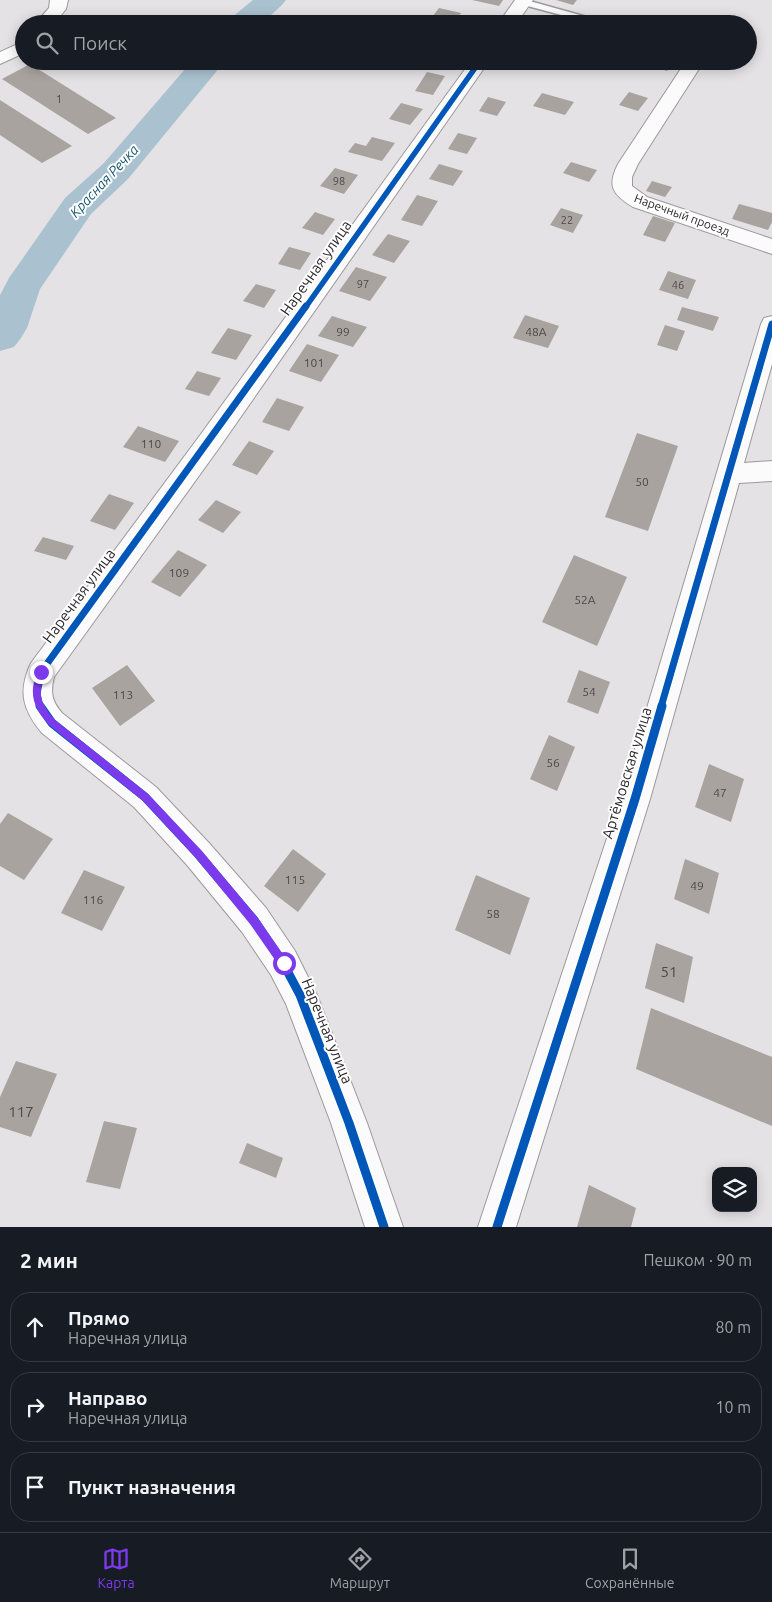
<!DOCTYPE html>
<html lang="ru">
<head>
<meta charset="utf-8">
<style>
  :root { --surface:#171b24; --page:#20242c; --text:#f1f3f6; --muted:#9ea1a6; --line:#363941; --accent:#7c3aed }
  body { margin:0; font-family:Ubuntu,sans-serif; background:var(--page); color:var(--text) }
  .controls { position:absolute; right:15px; bottom:15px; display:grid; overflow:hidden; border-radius:10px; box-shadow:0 2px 12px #0003 }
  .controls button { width:45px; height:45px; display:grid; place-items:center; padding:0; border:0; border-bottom:1px solid var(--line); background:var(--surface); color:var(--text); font:25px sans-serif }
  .stop { position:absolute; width:15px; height:15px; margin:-11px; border:4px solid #7c3aed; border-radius:50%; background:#fff }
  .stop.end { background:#7c3aed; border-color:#fff; box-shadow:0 1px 5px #0008 }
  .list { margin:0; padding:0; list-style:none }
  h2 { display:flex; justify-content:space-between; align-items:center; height:65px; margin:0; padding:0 20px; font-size:21px }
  h2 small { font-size:16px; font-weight:400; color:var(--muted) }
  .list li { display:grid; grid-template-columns:32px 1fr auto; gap:15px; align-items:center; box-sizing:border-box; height:70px; margin:0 10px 10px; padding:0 10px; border:1px solid var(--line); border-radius:20px }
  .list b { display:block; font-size:19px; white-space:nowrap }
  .list p { margin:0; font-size:16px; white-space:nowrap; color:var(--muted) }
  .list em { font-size:16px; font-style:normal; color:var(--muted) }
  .icon { flex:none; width:28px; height:28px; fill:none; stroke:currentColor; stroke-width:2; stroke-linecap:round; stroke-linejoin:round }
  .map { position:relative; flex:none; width:772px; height:1227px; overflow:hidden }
  .search { position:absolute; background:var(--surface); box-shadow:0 2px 12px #0003; left:15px; right:15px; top:15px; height:55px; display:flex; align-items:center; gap:12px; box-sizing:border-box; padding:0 18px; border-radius:28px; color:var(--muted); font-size:19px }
  .sheet { height:305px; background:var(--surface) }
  nav { display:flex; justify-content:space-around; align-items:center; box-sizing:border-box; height:70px; border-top:1px solid var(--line); background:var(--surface); font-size:14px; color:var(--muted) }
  nav a { display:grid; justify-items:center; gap:2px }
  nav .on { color:var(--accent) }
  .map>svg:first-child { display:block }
</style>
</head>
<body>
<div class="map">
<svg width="772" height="1227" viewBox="0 0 772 1227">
  <rect width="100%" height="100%" fill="#e5e2e5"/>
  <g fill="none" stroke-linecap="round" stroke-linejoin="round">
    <!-- river -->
    <path fill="#aac2cf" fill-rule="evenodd" d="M253 0H286L281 6 261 24H227L231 18Z
      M192 61H225L128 179 91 214 40 289 27 328 21 338 14 347 0 351V295L9 278 65 198 104 163Z"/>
  </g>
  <!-- building -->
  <path fill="#a8a39f" d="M472 0H503L499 6Z
    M556 0H577L573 5Z
    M439 8 461 13 453 24 429 21Z
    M646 61H673L667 71 644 64Z
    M30 64 116 118 88 134 2 79Z
    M427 72 445 76 433 95 415 91Z
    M629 92 648 98 638 111 619 105Z
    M542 93 574 102 565 115 533 106Z
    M488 97 506 102 497 116 479 111Z
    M0 100 72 146 42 163 0 135Z
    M401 103 423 109 410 125 389 119Z
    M458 133 477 138 467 154 448 149Z
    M372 137 395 143 382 161 348 152 355 143 366 146Z
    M571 162 597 170 589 182 563 173Z
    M439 164 463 171 453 186 429 179Z
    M335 168 358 175 344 194 320 186Z
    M652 181 672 187 665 197 646 191Z
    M417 195 438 201 422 226 401 220Z
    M739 204 772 213V222L768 230 732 219Z
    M561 208 583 215 573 233 550 225Z
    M315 212 335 219 323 235 302 228Z
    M653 216 675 223 665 242 643 235Z
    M388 234 410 241 394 263 372 255Z
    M289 247 311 253 300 270 278 264Z
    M356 267 387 277 370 301 339 291Z
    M668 271 696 280 688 299 659 290Z
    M256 284 276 290 264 308 243 301Z
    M682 307 719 317 713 331 677 320Z
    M525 315 559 326 548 348 513 338Z
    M332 316 367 327 353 347 318 336Z
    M665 325 685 331 677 351 657 345Z
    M228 328 252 335 236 360 211 353Z
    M307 344 339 355 321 382 289 371Z
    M197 371 221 378 209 396 185 389Z
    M277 398 304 407 289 431 262 422Z
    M138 426 179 441 165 462 123 447Z
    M637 433 678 446 648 531 605 517Z
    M249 441 274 451 257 475 232 465Z
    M109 494 134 503 115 530 90 521Z
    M216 500 241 512 223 533 198 520Z
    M43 537 74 546 66 560 34 551Z
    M178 550 207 565 180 597 151 582Z
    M574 555 627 577 597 646 542 622Z
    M127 665 155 701 120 726 92 688Z
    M579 670 610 682 598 714 567 702Z
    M549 735 575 747 557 791 530 779Z
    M709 764 744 779 731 822 695 807Z
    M8 813 53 839 24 880 0 866V824Z
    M293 849 326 874 298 912 264 886Z
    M685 859 719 873 709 914 674 899Z
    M84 870 125 887 102 931 61 913Z
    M476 875 530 898 510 955 455 930Z
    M656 943 693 957 684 1003 645 988Z
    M651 1008 772 1057V1126L636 1069Z
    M16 1061 57 1074 31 1137 0 1127V1097Z
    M104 1121 137 1128 120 1189 86 1182Z
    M247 1143 283 1158 276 1178 239 1163Z
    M589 1185 636 1208 631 1227H577Z"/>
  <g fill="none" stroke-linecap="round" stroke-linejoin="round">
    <!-- lane casing -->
    <g stroke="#9b999b" stroke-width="3">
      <path id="lane" d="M520 0H526L612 24H595L520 4Z"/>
    </g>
    <!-- street casing -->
    <g stroke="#9b999b" stroke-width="2">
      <path id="street" d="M50 0H68L66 9 54 24H35L49 8Z
        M515 0H533L516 24H498Z
        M24 41V53L0 64V52Z
        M471 61H489L219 448 54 677C50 693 52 701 62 713L156 787 209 843 266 908 295 951 317 995 367 1123 403 1227H365L331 1123 286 1004 271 975 242 932 187 865 134 807 42 733C22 709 18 691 31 663L201 434Z
        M686 61H704L638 164 632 177V186L647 197 772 239V254L633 207C612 194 607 186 618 164Z
        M772 316V364L744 463 772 461V481L739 483 650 799 516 1227H478L620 799 761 324 764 318Z"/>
    </g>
    <!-- lane -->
    <use href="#lane" fill="#fbfbfb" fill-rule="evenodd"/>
    <!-- street -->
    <use href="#street" fill="#fbfbfb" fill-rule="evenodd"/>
    <!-- cycleway-far2 casing -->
    <g stroke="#fff" stroke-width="8">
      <path id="cycleway-far2" d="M305 308 480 61"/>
    </g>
    <!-- cycleway-far1 casing -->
    <g stroke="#fff" stroke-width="10">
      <path id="cycleway-far1" d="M40 707 37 694 41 672 306 306
        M661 707 772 324"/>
    </g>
    <!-- cycleway casing -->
    <g stroke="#fff" stroke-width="12">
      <path id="cycleway" d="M40 706 52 723 145 797 198 854 254 920 283 963 300 995 349 1123 384 1227
        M497 1227 635 799 662 706"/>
    </g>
    <!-- cycleway-far2 -->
    <use href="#cycleway-far2" stroke="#0057b8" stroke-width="5.5"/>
    <!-- cycleway-far1 -->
    <use href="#cycleway-far1" stroke="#0057b8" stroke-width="7"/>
    <!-- cycleway -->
    <use href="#cycleway" stroke="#0057b8" stroke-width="9"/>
  </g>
  <!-- route -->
  <path fill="#7c3aed" d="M41 668 45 672C38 695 39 702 55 720L148 794 202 851 257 917 287 960V967H280L250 924 195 857 142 800 49 725C36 710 29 698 35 678 37 673 37 670 41 668Z"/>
  <g text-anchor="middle" stroke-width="4" stroke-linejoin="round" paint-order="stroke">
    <!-- far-number labels -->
    <g font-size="11" fill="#4b4849">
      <text x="59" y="103">1</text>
      <text x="339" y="185">98</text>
      <text x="567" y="224">22</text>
      <text x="363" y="288">97</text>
      <text x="678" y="289">46</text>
    </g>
    <!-- far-street labels -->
    <g font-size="12" fill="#2c2a2c" stroke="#fff">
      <text transform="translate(682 215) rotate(20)" y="4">Наречный проезд</text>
    </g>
    <!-- number labels -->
    <g font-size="12" fill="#4b4849">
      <text x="343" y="336">99</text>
      <text x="536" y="336">48А</text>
      <text x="314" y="367">101</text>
      <text x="151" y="448">110</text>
      <text x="642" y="486">50</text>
      <text x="179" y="577">109</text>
      <text x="585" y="604">52А</text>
      <text x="589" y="696">54</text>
      <text x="123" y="699">113</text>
      <text x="553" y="767">56</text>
      <text x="720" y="797">47</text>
      <text x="295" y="884">115</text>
      <text x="697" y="890">49</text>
      <text x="93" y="904">116</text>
      <text x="493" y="918">58</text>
    </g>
    <!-- far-water labels -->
    <g font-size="14" font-style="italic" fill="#13556f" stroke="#fff">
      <text transform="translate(104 181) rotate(-47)" y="5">Красная Речка</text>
    </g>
    <!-- street labels -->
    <g font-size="15" fill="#2c2a2c" stroke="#fff">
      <text transform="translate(316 268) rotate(-55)" y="5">Наречная улица</text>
      <text transform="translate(79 596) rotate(-54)" y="5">Наречная улица</text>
      <text transform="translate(627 773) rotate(-73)" y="5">Артёмовская улица</text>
      <text transform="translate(327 1031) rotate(68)" y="5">Наречная улица</text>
    </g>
    <!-- near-number labels -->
    <g font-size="15" fill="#4b4849">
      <text x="669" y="977">51</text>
      <text x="21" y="1117">117</text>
    </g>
  </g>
</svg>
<div class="controls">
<button><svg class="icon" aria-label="layers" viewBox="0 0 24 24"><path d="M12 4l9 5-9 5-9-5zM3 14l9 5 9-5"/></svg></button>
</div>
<div class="stop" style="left:284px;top:963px"></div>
<div class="stop end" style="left:41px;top:672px"></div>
<div class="search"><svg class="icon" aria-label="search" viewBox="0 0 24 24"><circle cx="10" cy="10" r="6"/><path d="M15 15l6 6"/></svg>Поиск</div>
</div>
<section class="sheet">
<h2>2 мин<small>Пешком · 90 m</small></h2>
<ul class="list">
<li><svg class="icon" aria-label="ahead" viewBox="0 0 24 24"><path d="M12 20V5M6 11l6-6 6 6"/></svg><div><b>Прямо</b><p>Наречная улица</p></div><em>80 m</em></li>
<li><svg class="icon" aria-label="right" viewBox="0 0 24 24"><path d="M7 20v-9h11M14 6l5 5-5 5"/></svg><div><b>Направо</b><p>Наречная улица</p></div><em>10 m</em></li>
<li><svg class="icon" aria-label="arrive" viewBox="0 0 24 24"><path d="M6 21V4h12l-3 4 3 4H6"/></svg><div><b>Пункт назначения</b></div></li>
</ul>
</section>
<nav>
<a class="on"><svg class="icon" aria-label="map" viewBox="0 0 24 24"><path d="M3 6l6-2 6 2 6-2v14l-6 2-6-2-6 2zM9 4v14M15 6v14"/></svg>Карта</a>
<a><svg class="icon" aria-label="directions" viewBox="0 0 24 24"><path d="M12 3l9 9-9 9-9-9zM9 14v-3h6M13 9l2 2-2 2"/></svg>Маршрут</a>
<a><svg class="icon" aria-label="saved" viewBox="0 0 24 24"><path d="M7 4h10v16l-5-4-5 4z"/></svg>Сохранённые</a>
</nav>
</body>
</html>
